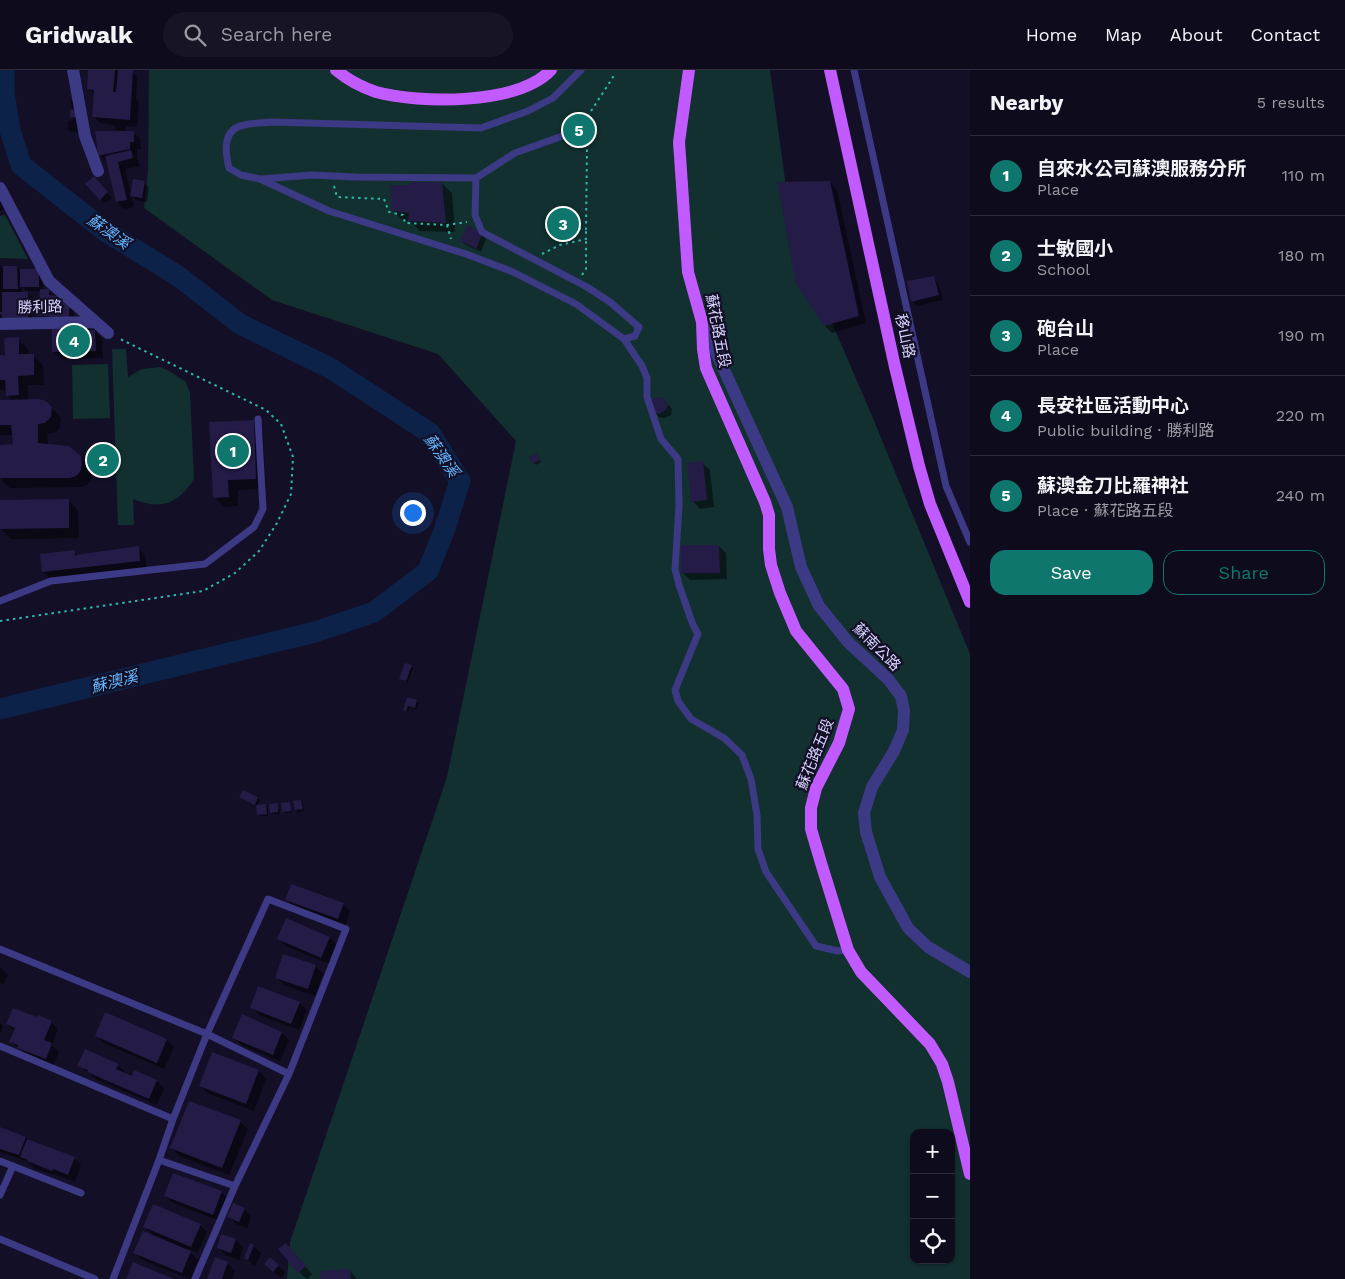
<!DOCTYPE html>
<html lang="en">
<head>
<meta charset="utf-8">
<style>
  :root { --surface:#0e0b1c; --page:#171425; --text:#f1f3f6; --muted:#9b9ba3; --line:#2e2b3b; --accent:#0f766e }
  body { margin:0; font-family:"Work Sans","Noto Sans TC",sans-serif; background:var(--page); color:var(--text) }
  .controls { position:absolute; right:15px; bottom:15px; display:grid; overflow:hidden; border-radius:10px; box-shadow:0 1px 4px #0004 }
  .controls button { width:45px; height:45px; display:grid; place-items:center; padding:0; border:0; border-bottom:1px solid var(--line); background:var(--surface); color:var(--text); font:25px sans-serif }
  .you { position:absolute; left:412px; top:442px; width:18px; height:18px; margin:-12px; border:4px solid #fff; border-radius:50%; background:#1a73e8; box-shadow:0 0 0 8px #1a73e833 }
  .badge { display:grid; place-items:center; width:32px; height:32px; border-radius:50%; background:var(--accent); color:#fff; font-size:16px; font-weight:700 }
  .pin { position:absolute; translate:-50% -50%; border:2px solid #fff; box-shadow:0 1px 5px #0006 }
  .list { margin:0; padding:0; list-style:none }
  h2 { display:flex; justify-content:space-between; align-items:center; height:65px; margin:0; padding:0 20px; font-size:21px }
  h2 small { font-size:16px; font-weight:400; color:var(--muted) }
  .list li { display:grid; grid-template-columns:32px 1fr auto; gap:15px; align-items:center; box-sizing:border-box; height:80px; padding:0 20px; border-top:1px solid var(--line) }
  .list b { display:block; font-size:19px; white-space:nowrap }
  .list p { margin:0; font-size:16px; white-space:nowrap; color:var(--muted) }
  .list em { font-size:16px; font-style:normal; color:var(--muted) }
  .actions { display:flex; gap:10px; padding:15px 20px }
  .actions a { flex:1; padding:11px 0; border:1px solid var(--accent); border-radius:15px; text-align:center; font-size:18px; color:var(--accent) }
  .actions .main { background:var(--accent); color:#fff }
  .icon { flex:none; width:28px; height:28px; fill:none; stroke:currentColor; stroke-width:2; stroke-linecap:round; stroke-linejoin:round }
  .map { position:relative; flex:none; width:970px; height:1209px; overflow:hidden }
  header { display:flex; align-items:center; gap:30px; box-sizing:border-box; height:70px; padding:0 25px; background:var(--surface); border-bottom:1px solid var(--line) }
  header strong { font-size:24px }
  nav { display:flex; gap:28px; margin-inline-start:auto; font-size:18px }
  .search { width:350px; height:45px; background:var(--page); display:flex; align-items:center; gap:12px; box-sizing:border-box; padding:0 18px; border-radius:28px; color:var(--muted); font-size:19px }
  main { display:flex }
  aside { flex:1; background:var(--surface) }
  .map>svg:first-child { display:block }
</style>
</head>
<body>
<header>
<strong>Gridwalk</strong>
<div class="search"><svg class="icon" aria-label="search" viewBox="0 0 24 24"><circle cx="10" cy="10" r="6"/><path d="M15 15l6 6"/></svg>Search here</div>
<nav><a>Home</a><a>Map</a><a>About</a><a>Contact</a></nav>
</header>
<main>
<div class="map">
<svg width="970" height="1209" viewBox="0 0 970 1209">
  <rect width="100%" height="100%" fill="#130f26"/>
  <!-- green -->
  <path fill="#12302f" fill-rule="evenodd" d="M149 0H770L792 160 872 346 970 584V1209H287L290 1172 447 707 516 371 438 284 272 230 144 138 148 101ZM914 1063H951V1190H914Z
    M5 145 28 189 0 188V146Z
    M112 279H126L128 307 142 299 160 297 169 301 186 312 190 323 194 409C178 435 160 440 133 429L134 455H118Z
    M108 294 110 348 73 349 72 295Z"/>
  <!-- shadow -->
  <path fill="#0007" d="M90 0H116L119 3 132 2 137 6 136 29 139 32 137 57 126 56 125 62H133L140 69 141 79H137V88L140 96 125 99 134 137 124 139 117 132 107 92 99 85 118 62 115 59V55L100 53 93 46 95 25 88 19Z
    M75 29 81 62H71L68 60V51L74 50 71 47 75 41 71 37V30Z
    M98 112 112 128 105 133 101 129Z
    M830 112 837 120 866 253 832 263 825 256Z
    M144 113 149 117 147 132 136 130 131 125Z
    M441 113 452 123 455 162 420 161 410 151H403L393 140Z
    M0 128 4 139 0 141Z
    M481 165 486 169 481 182 466 175 461 170Z
    M0 196 4 200 17 197 20 200H38L43 205V220L49 221 53 227H57L62 232 74 237 73 252 44 251 39 246 41 221H26L22 216V223H28L33 228 32 252 0 249V246L9 245 0 243Z
    M933 208 938 213 943 230 917 236 912 231Z
    M83 260 86 262H95L102 269 103 288 61 289 53 281Z
    M18 269 28 279 29 285H33L43 295 44 315H28V330L46 332 61 348 60 357 56 362 47 364 48 375 80 387 91 398V406L90 412 86 416 81 417 10 418 0 408V376L14 375 13 365H0V332L13 331 7 325V320H0V286H6Z
    M668 334 672 339 671 345 664 348 659 347 655 342Z
    M253 351 263 362 266 418 238 420V436L224 437 214 427Z
    M538 386 541 392 536 395 534 393Z
    M702 393 710 400 714 437 700 439 693 431Z
    M68 430 78 440 79 468 11 469 0 458Z
    M719 476 726 483 727 509 690 510 683 503Z
    M138 477 145 485 147 498 50 509 43 502 74 482 79 486Z
    M411 596 413 598 408 612 403 610 401 609Z
    M408 628 419 633 417 640 410 637 408 642 404 640Z
    M244 721 260 730 257 736 243 729Z
    M301 731 303 733 304 741 298 742 296 740Z
    M289 734 292 742 286 743 284 741Z
    M277 735 279 737 280 744H273L271 742Z
    M266 736 268 738V746H260L258 744Z
    M287 830 343 834 350 841 345 856 294 837Z
    M287 850 330 868 337 875 329 894 286 876 279 869Z
    M315 896 323 904 315 926 284 915 277 908Z
    M0 897 8 905 4 914 0 913Z
    M299 933 307 940 299 960 259 945 252 938Z
    M242 946 282 963 289 970 280 991 241 975 233 967Z
    M51 952 58 959 52 975 59 982 53 996 26 985 11 972 15 962 7 954Z
    M0 953 3 956 0 964Z
    M96 966 167 970 174 977 164 999 104 973Z
    M212 984 259 1001 266 1009 254 1041 207 1023 200 1015Z
    M79 995H118L125 1002 124 1004 132 1007 157 1011 164 1018 157 1035 96 1009Z
    M240 1052 248 1059 229 1105 179 1086 172 1078Z
    M0 1058 26 1068 29 1071 74 1088 81 1095 75 1111 36 1099 26 1091 0 1082Z
    M221 1122 229 1129 220 1151 173 1133 166 1126Z
    M244 1139 251 1147 247 1158 236 1154 229 1147Z
    M200 1155 207 1162 198 1183 186 1178 198 1190 190 1209 142 1190 135 1183 156 1168 145 1157Z
    M222 1165 236 1170 243 1178 239 1190 225 1185 218 1177Z
    M253 1176 261 1183 255 1196 246 1188Z
    M293 1182 312 1204 307 1209 299 1202Z
    M270 1188 286 1203 281 1208 273 1201Z
    M227 1193 235 1201 232 1209H208Z
    M349 1200 357 1209H322Z"/>
  <g fill="none" stroke-linecap="round" stroke-linejoin="round">
    <!-- river -->
    <path stroke="#0c2248" stroke-width="21" d="M0 639 315 562 374 542 428 501 444 461 460 411 430 363 330 298 240 254 178 206 105 161 21 95 10 60 4 23V0"/>
  </g>
  <!-- building -->
  <path fill="#241b47" d="M88 0H115L113 22H116L118 0H133L130 50 92 47 94 20 87 19Z
    M78 39 79 47 70 48V40Z
    M95 61H134V72H130V79L98 86Z
    M131 80 133 88 118 92 127 130 116 132 105 86Z
    M94 106 108 122 100 130 85 114Z
    M133 109 145 111 142 128 130 126Z
    M830 111 859 246 824 256 796 214 777 112Z
    M411 112H442L446 153 408 151 409 143 392 141 390 115H410Z
    M468 155 482 164 476 179 460 170Z
    M3 196H17L18 219H3Z
    M20 199H39V217H20Z
    M934 206 939 225 911 232 907 211Z
    M40 219H49V225L58 226V230L70 231 69 248 38 246Z
    M2 222H28V248H2V244H0V242H2Z
    M84 258V261L95 260 96 281 52 282V259Z
    M19 267V284H34V305L18 306 19 325 6 326 5 310H0V285H5L4 268Z
    M658 327H663L668 334 666 340 659 344 653 343 651 334 653 329Z
    M39 329 46 331 52 337 51 347 45 353 38 354V373L69 376 81 386 82 395 80 402 76 406 70 408H0V375L13 374 11 355H0V330Z
    M254 350 256 409 228 410 229 427 213 428 209 352Z
    M537 383 540 390 533 394 529 387Z
    M703 391 707 430 691 432 687 393Z
    M69 429V458L0 459V430Z
    M681 475H719L720 503H681Z
    M139 476 140 491 42 502 40 484 75 480V485Z
    M405 593 412 595 406 611 399 609Z
    M407 627 417 630 415 638 408 636 406 641 403 640Z
    M243 720 258 727 255 735 239 727Z
    M301 730 303 739 295 740 293 731Z
    M290 732 291 741 282 742 281 733Z
    M278 733V742L270 743 269 734Z
    M266 734 267 744 257 745 256 735Z
    M291 814 344 833 338 849 285 830Z
    M286 848 330 867 321 888 277 869Z
    M283 884 316 895 308 919 275 908Z
    M258 916 300 932 291 954 250 938Z
    M13 938 37 947 38 945 52 951 44 970 52 973 46 989 17 978 18 975 9 972 15 958 6 954Z
    M105 942 167 969 157 993 95 966Z
    M242 944 282 962 273 985 232 968Z
    M85 979 119 994 116 999 132 1006 134 1000 157 1010 149 1029 87 1002 88 1000 77 996Z
    M212 982 259 1000 246 1034 199 1016Z
    M189 1031 241 1050 222 1098 170 1078Z
    M0 1057 26 1067 19 1085 0 1079Z
    M27 1069 75 1087 68 1105 53 1099 52 1101 27 1091 28 1090 20 1087Z
    M173 1103 222 1121 213 1145 164 1126Z
    M233 1133 245 1138 239 1152 227 1147Z
    M153 1134 201 1154 191 1177 143 1157Z
    M143 1161 191 1181 182 1203 133 1183Z
    M221 1164 236 1169 231 1183 217 1178Z
    M250 1173 254 1175 248 1190 244 1188Z
    M286 1173 306 1196 298 1203 278 1179Z
    M215 1187 228 1192 222 1209H207Z
    M270 1187 279 1195 273 1202 264 1194Z
    M133 1192 174 1209H126Z
    M350 1199 351 1209H320V1201Z"/>
  <g fill="none" stroke-linecap="round" stroke-linejoin="round">
    <!-- path -->
    <path stroke="#2fb8b0" stroke-width="2" stroke-dasharray="2.5 4" stroke-linecap="butt" d="M584 52 615 4
      M588 58 600 56
      M334 116 337 127 384 129 389 142 403 145 405 153 447 155 467 152
      M447 155 451 169
      M572 159H586L587 75 575 72
      M542 184 560 175 586 169V159
      M582 205 586 199V169
      M0 551 203 521 235 503 259 481 277 453 291 424 293 387 281 354 266 340 118 268"/>
    <!-- service -->
    <path stroke="#3d3a85" stroke-width="7" d="M581 0 553 28 528 41 481 58 272 52C263 53 253 53 244 55 222 59 225 82 229 98L241 105 260 109 329 141 466 184 513 202 576 234 624 269 642 296 647 308V327L661 369 678 389 679 436 675 499 679 515 693 555 698 564 675 620 678 631 691 649 724 668 742 685 751 709 757 745 758 779 766 802 816 876 838 881 848 880
      M854 0 946 416 970 472
      M476 108 475 145 482 162 587 217 610 232 639 257 635 266 624 269
      M261 109 312 105 354 107 476 108 515 83 579 60
      M0 531 51 511 205 494 254 457 263 439 258 349
      M0 879 207 964 289 1004
      M0 976 173 1049 159 1090 235 1116
      M173 1049 207 964 268 829 346 859 289 1004 235 1116 195 1209
      M0 1091 81 1123
      M0 1125 13 1096
      M0 1169 95 1209
      M113 1209 159 1090"/>
    <!-- minor -->
    <path stroke="#3d3a85" stroke-width="12" d="M73 0 85 66 98 101
      M0 118 49 211 108 263
      M702 252 787 437 801 497 819 536 848 572 888 609 901 626 904 641 903 660 894 681 872 717 864 743 866 762 880 807 908 858 928 877 970 902
      M0 254 95 252"/>
    <!-- primary -->
    <path stroke="#c25bff" stroke-width="12" d="M336 0C348 10 361 17 376 22 420 34 518 35 551 0
      M689 0 679 72 688 202 702 252 703 279 706 298 765 432 769 445V479L771 495 780 523 796 561 843 619 849 639 839 673 816 718 811 738V759L821 793 848 880 861 902 930 974 942 994 948 1012 970 1104
      M830 0 895 297 919 396 930 434 970 532"/>
  </g>
  <g text-anchor="middle" stroke-width="4.5" stroke-linejoin="round" paint-order="stroke">
    <!-- street labels -->
    <g font-size="15" fill="#d9d4ff" stroke="#130f26">
      <text transform="translate(40 237) rotate(-1)" y="5">勝利路</text>
      <text transform="translate(718 261) rotate(79)" y="5">蘇花路五段</text>
      <text transform="translate(905 266) rotate(78)" y="5">移山路</text>
      <text transform="translate(877 577) rotate(45)" y="5">蘇南公路</text>
      <text transform="translate(815 684) rotate(-68)" y="5">蘇花路五段</text>
    </g>
    <!-- water labels -->
    <g font-size="16" font-style="italic" fill="#62b6ff" stroke="#130f26">
      <text transform="translate(109 161) rotate(35)" y="6">蘇澳溪</text>
      <text transform="translate(442 385) rotate(55)" y="6">蘇澳溪</text>
      <text transform="translate(114 611) rotate(-14)" y="6">蘇澳溪</text>
    </g>
  </g>
</svg>
<div class="controls">
<button>+</button>
<button>−</button>
<button><svg class="icon" aria-label="locate" viewBox="0 0 24 24"><circle cx="12" cy="12" r="6"/><path d="M12 2v4M12 18v4M2 12h4M18 12h4"/></svg></button>
</div>
<div class="you"></div>
<div class="pin badge" style="left:233px;top:381px">1</div>
<div class="pin badge" style="left:103px;top:390px">2</div>
<div class="pin badge" style="left:563px;top:154px">3</div>
<div class="pin badge" style="left:74px;top:271px">4</div>
<div class="pin badge" style="left:579px;top:60px">5</div>
</div>
<aside>
<h2>Nearby<small>5 results</small></h2>
<ul class="list">
<li><span class="badge">1</span><div><b>自來水公司蘇澳服務分所</b><p>Place</p></div><em>110 m</em></li>
<li><span class="badge">2</span><div><b>士敏國小</b><p>School</p></div><em>180 m</em></li>
<li><span class="badge">3</span><div><b>砲台山</b><p>Place</p></div><em>190 m</em></li>
<li><span class="badge">4</span><div><b>長安社區活動中心</b><p>Public building · 勝利路</p></div><em>220 m</em></li>
<li><span class="badge">5</span><div><b>蘇澳金刀比羅神社</b><p>Place · 蘇花路五段</p></div><em>240 m</em></li>
</ul>
<div class="actions"><a class="main">Save</a><a>Share</a></div>
</aside>
</main>
</body>
</html>
